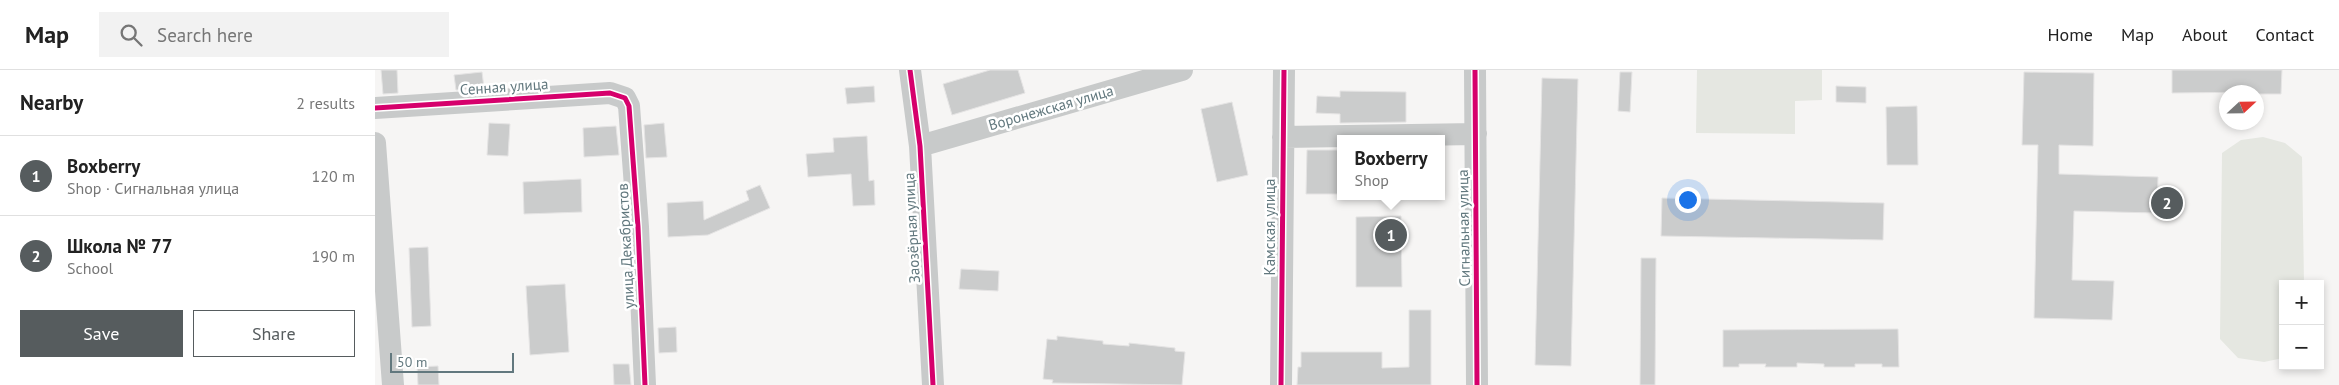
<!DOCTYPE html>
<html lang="en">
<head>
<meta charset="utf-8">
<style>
  :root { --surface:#fff; --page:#f2f2f2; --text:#222; --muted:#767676; --line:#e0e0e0; --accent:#565c5e }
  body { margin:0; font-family:"PT Sans",sans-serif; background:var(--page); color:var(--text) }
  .controls { position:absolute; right:15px; bottom:15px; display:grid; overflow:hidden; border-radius:0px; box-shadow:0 2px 8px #0003 }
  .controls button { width:45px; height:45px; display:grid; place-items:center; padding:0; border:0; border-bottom:1px solid var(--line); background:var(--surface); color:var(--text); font:25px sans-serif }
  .compass { position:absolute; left:1844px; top:15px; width:45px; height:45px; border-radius:50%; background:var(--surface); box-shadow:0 2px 8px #0003; rotate:68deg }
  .scale { position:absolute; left:15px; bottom:12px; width:124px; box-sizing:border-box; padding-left:5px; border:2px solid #62787e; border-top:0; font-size:14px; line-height:18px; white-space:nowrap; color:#62787e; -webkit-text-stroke:4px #fff; paint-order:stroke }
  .you { position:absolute; left:1312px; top:129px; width:18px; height:18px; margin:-12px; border:4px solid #fff; border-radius:50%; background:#1a73e8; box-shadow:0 0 0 8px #1a73e833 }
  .badge { display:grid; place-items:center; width:32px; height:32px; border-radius:50%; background:var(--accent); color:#fff; font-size:16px; font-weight:700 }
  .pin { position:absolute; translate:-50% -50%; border:2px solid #fff; box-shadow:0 1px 5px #0006 }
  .popup { position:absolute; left:962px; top:65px; width:108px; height:65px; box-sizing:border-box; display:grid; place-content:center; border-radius:0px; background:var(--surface); filter:drop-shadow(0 1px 4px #0005); font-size:16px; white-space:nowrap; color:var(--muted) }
  .popup b { font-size:19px; color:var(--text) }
  .popup::after { content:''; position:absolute; left:50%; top:100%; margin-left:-10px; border:10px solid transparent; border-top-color:var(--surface) }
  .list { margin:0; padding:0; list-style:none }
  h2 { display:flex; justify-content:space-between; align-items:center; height:65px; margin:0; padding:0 20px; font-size:21px }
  h2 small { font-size:16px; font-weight:400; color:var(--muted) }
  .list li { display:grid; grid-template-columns:32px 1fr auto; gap:15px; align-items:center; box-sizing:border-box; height:80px; padding:0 20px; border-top:1px solid var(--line) }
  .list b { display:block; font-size:19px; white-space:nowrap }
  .list p { margin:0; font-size:16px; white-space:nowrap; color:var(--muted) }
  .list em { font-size:16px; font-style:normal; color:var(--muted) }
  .actions { display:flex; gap:10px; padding:15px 20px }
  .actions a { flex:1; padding:11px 0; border:1px solid var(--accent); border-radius:0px; text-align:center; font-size:18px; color:var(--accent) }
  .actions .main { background:var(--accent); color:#fff }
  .icon { flex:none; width:28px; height:28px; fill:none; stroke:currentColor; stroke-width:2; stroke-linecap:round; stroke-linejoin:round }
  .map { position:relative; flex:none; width:1964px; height:315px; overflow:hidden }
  header { display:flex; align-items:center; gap:30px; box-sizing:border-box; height:70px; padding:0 25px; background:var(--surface); border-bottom:1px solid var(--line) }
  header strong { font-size:24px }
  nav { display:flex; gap:28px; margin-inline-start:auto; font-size:18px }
  .search { width:350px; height:45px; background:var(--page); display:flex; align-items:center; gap:12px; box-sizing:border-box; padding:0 18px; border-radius:0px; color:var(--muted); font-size:19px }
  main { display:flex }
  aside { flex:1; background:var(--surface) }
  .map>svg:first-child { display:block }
</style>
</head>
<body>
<header>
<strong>Map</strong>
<div class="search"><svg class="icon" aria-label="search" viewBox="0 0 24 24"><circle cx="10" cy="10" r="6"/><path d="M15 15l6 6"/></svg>Search here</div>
<nav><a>Home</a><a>Map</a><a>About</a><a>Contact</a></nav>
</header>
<main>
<aside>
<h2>Nearby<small>2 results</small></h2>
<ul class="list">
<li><span class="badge">1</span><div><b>Boxberry</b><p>Shop · Сигнальная улица</p></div><em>120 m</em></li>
<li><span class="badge">2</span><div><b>Школа № 77</b><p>School</p></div><em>190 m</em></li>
</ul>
<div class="actions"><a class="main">Save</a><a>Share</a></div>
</aside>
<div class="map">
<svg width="1964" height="315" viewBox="0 0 1964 315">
  <rect width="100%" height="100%" fill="#f6f5f4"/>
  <!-- green -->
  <path fill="#e5e7e1" d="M1322 0H1447V30L1420 31V64L1321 63Z
    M1888 67 1910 73 1927 87 1929 214H1908V288L1889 292 1863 288 1845 269 1847 83 1866 70Z"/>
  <!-- building -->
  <path fill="#cbcccc" stroke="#e5e4e4" d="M6 0H22L23 23 8 24Z
    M615 0H643L650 23 577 45 568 14Z
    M1797 0H1907L1906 24H1882V22L1797 23Z
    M107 2 109 18 81 20 79 5Z
    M1245 2H1257L1255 42 1243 41Z
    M1649 2 1719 3 1718 76 1684 75V104L1783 107 1782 143 1699 141 1697 210 1739 211 1737 250 1659 248 1663 75H1647Z
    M1167 8 1203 9 1196 296 1160 295Z
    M499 16 500 32 472 34 470 18Z
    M1461 16 1491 17V33L1461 32Z
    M965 21 1031 22V52L965 53V44L941 43 942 26 965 27Z
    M857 32 873 105 842 112 826 39Z
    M1542 36 1543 95H1512L1511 37Z
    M114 53 135 54 133 86 112 85Z
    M289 53 292 87 271 88 269 55Z
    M241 56 244 85 209 87 208 58Z
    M492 66 494 111 499 110 500 135 478 136 476 104 433 107 431 84 459 82 458 68Z
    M932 80H966V124H931Z
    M206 109 207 142 149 144 148 112Z
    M385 115 395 138 333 165 293 167 292 133 328 131 329 150 374 130 371 121Z
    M1287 128 1509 133 1508 170 1286 166Z
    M1026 146 1027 217H981V147Z
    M53 177 56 256 37 257 34 178Z
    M1266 188H1281L1280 315H1265Z
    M586 199 624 201 623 221 584 219Z
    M190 214 194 282 155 285 151 216Z
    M1034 240H1056V315H922L923 297H926V282H1007V298L1034 297Z
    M301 257 302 282 284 283 283 258Z
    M1523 259 1524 297H1507V294H1480V297H1449V294L1422 293V297H1390L1391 294H1364V297H1348V260Z
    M682 266 728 271V274L754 276V273L800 278V281L810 282 807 315 677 313 678 310 668 309 672 269 682 270Z
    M238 294H254L256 315H239Z
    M63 296 64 315H43L42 297Z"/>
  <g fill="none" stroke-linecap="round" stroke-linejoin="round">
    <!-- minor -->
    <path stroke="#c8caca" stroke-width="22" d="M535 0 545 76 558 315
      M1100 0 1102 315
      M0 38 235 23 250 28 254 36 263 157 270 315
      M908 67 1101 64
      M0 73 18 315
      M545 76 807 0
      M906 315 909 0"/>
    <!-- cycleway casing -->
    <g stroke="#fff" stroke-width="8">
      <path id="cycleway" d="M535 0 545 76 558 315
        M1100 0 1102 315
        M0 38 235 23 250 28 254 36 263 157 270 315
        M906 315 909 0"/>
    </g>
    <!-- cycleway -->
    <use href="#cycleway" stroke="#d6006c" stroke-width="5"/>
  </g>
  <g text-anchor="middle" stroke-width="5" stroke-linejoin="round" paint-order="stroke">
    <!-- street labels -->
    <g font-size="15" fill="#62787e" stroke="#fff">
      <text transform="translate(129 17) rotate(-4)" y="5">Сенная улица</text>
      <text transform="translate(676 38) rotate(-16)" y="5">Воронежская улица</text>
      <text transform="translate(895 157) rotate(-90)" y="5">Камская улица</text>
      <text transform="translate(537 158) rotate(-93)" y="5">Заозёрная улица</text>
      <text transform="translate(1089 158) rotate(-91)" y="5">Сигнальная улица</text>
      <text transform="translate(251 176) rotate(-93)" y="5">улица Декабристов</text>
    </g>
  </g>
</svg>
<div class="controls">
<button>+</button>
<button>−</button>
</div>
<svg class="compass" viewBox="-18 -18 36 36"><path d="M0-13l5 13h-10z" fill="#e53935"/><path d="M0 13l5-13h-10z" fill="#767676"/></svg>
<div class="scale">50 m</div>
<div class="you"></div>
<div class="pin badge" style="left:1016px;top:165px">1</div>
<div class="popup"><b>Boxberry</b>Shop</div>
<div class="pin badge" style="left:1792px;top:133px">2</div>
</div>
</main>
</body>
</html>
